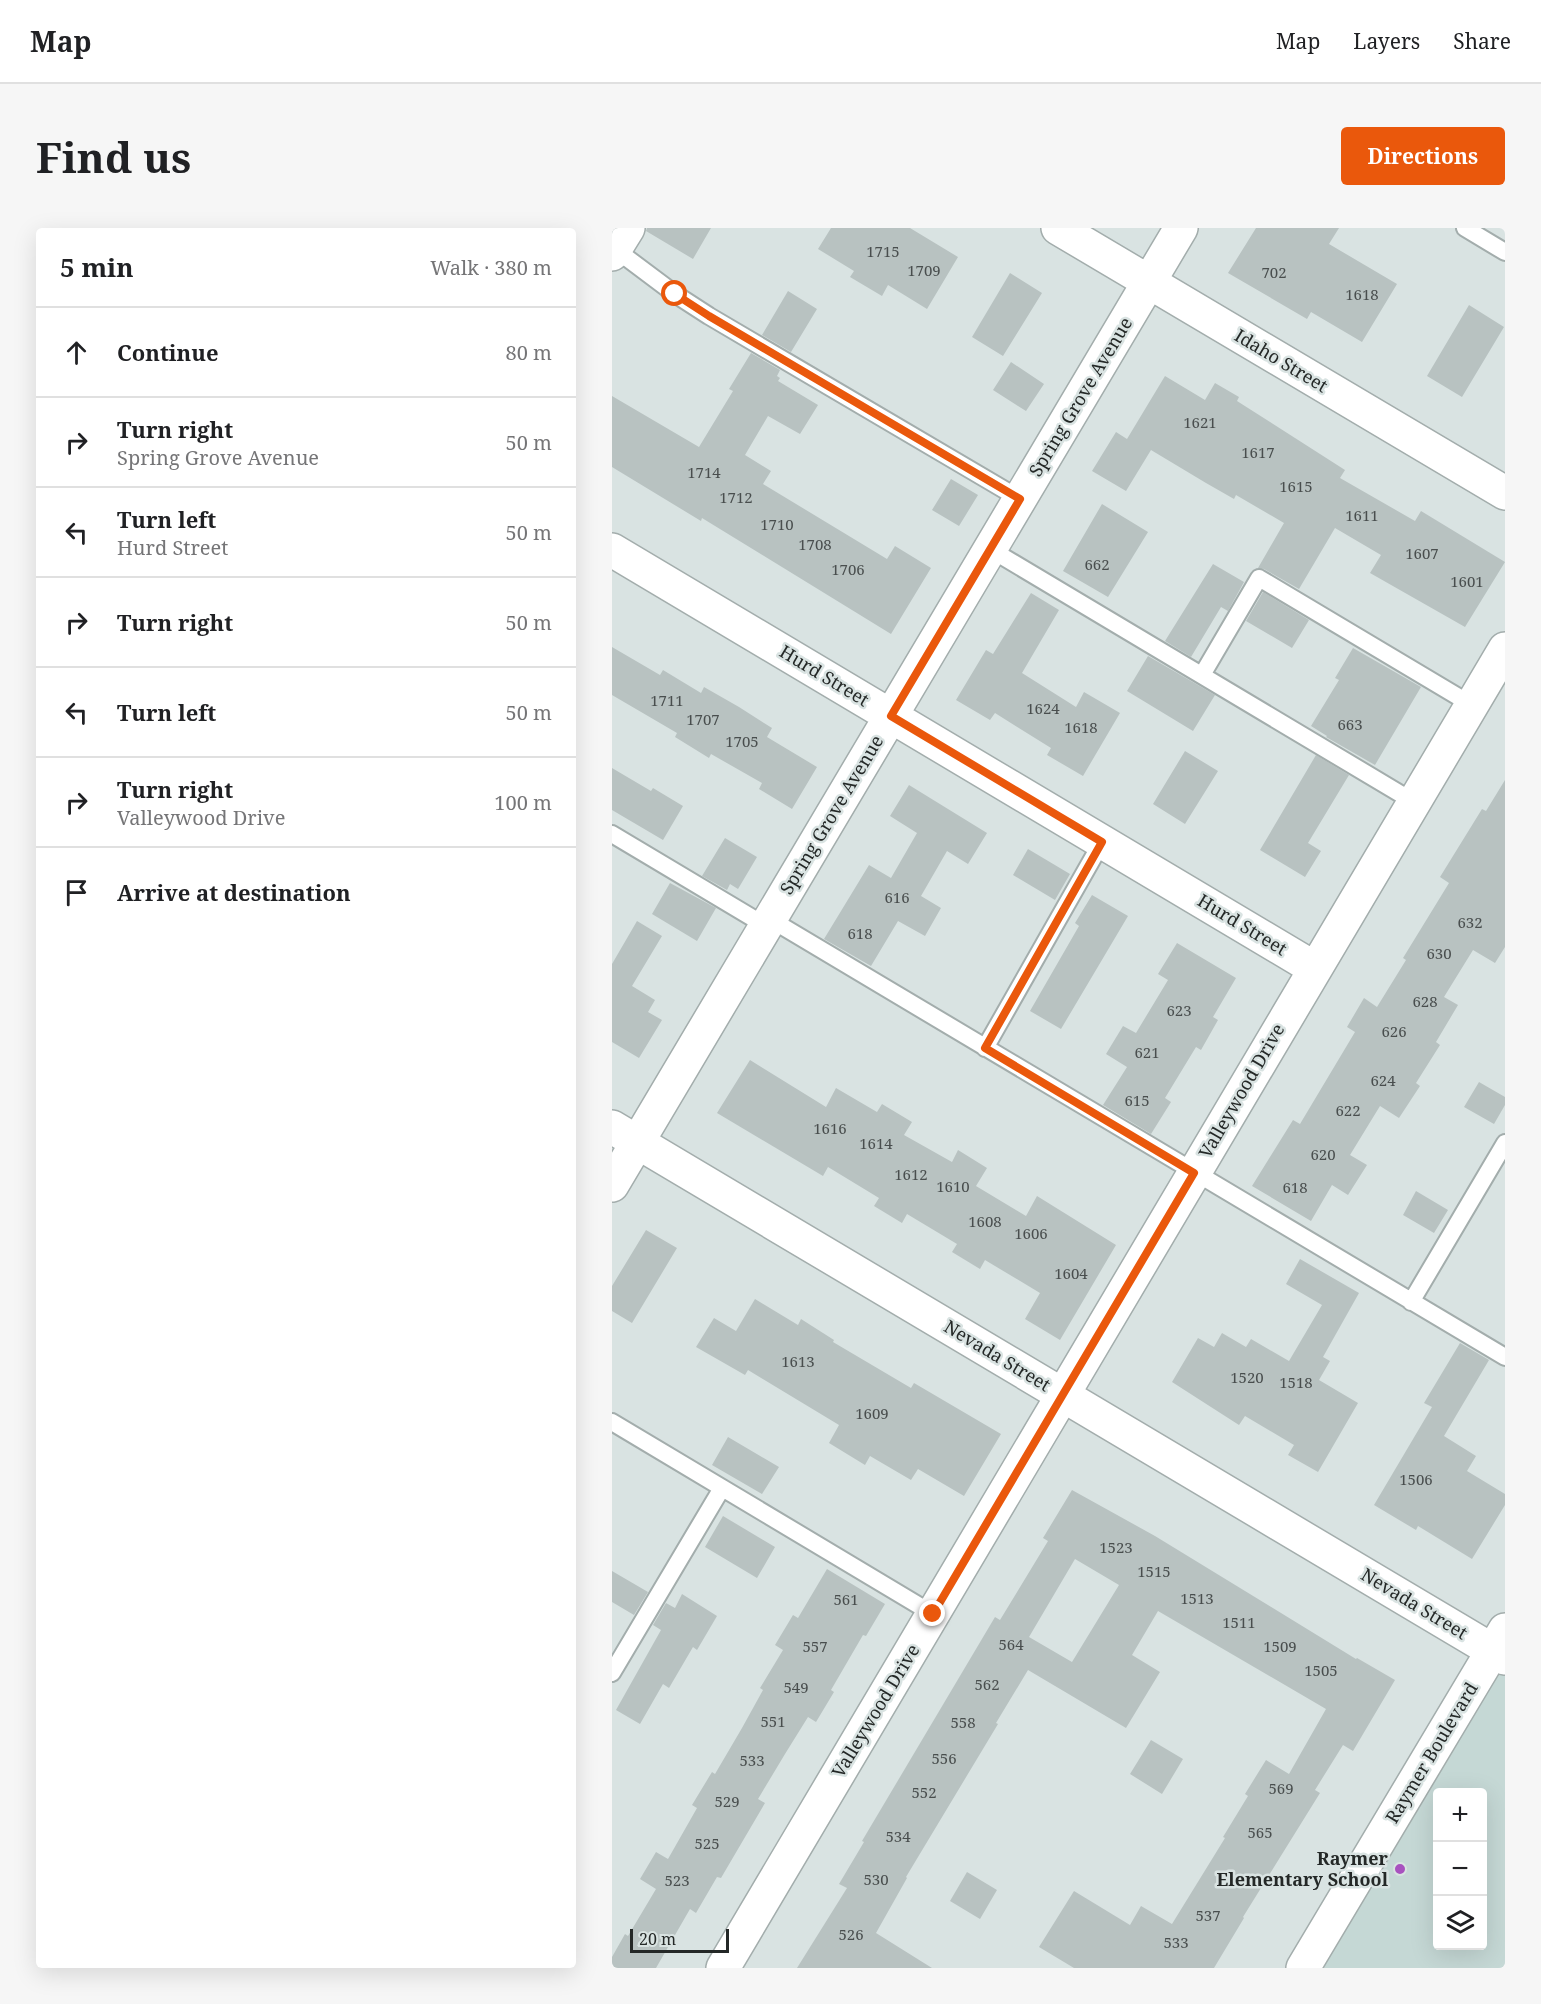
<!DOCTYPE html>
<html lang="en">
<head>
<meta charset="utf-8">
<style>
  :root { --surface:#fff; --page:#f6f6f6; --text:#202124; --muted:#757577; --line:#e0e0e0; --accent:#ea580c }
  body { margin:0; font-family:"Noto Serif",serif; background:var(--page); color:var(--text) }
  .controls { position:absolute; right:18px; bottom:18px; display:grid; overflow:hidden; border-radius:6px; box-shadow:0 6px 24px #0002 }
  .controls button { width:54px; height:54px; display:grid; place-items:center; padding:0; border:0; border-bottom:2px solid var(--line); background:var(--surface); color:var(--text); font:30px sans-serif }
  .scale { position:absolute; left:18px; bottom:15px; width:99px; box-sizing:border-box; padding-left:6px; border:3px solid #242827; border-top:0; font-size:16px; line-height:21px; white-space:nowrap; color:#242827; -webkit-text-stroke:4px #d9e3e2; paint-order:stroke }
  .stop { position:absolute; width:18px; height:18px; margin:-14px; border:4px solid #ea580c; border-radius:50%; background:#fff }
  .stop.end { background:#ea580c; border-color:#fff; box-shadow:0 2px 6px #0008 }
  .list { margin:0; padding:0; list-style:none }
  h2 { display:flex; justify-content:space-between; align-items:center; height:78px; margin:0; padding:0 24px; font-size:26px }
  h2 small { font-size:20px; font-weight:400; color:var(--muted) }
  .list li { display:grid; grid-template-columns:39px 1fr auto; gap:18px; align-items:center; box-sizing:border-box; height:90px; padding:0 24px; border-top:2px solid var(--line) }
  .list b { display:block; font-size:22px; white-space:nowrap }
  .list p { margin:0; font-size:20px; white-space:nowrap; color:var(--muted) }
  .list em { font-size:20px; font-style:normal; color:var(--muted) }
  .icon { flex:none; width:33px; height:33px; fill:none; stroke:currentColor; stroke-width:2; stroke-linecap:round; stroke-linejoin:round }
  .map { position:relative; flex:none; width:893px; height:1740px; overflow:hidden; border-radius:6px }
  header { display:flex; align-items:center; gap:36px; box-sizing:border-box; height:84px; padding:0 30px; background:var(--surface); border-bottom:2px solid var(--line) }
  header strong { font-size:28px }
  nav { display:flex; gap:33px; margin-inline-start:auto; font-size:21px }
  .intro { display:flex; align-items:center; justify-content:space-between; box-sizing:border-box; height:144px; padding:0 36px }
  h1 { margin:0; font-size:42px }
  .button { padding:15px 27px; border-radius:6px; background:var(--accent); color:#fff; font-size:21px; font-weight:700 }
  main { display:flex; gap:36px; padding:0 36px }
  aside { flex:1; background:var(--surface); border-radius:6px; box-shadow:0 6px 24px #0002 }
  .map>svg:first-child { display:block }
</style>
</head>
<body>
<header>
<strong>Map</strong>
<nav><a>Map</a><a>Layers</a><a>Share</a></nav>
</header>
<div class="intro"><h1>Find us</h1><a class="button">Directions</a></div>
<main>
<aside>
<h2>5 min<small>Walk · 380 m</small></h2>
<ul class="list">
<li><svg class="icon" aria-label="ahead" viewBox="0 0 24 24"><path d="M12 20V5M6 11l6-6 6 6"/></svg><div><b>Continue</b></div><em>80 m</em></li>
<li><svg class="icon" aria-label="right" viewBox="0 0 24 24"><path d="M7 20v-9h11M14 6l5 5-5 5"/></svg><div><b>Turn right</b><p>Spring Grove Avenue</p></div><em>50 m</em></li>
<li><svg class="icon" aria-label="left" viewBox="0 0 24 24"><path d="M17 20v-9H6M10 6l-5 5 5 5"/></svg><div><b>Turn left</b><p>Hurd Street</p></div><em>50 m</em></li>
<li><svg class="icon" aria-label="right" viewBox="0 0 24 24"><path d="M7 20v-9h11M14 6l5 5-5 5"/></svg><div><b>Turn right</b></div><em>50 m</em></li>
<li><svg class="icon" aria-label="left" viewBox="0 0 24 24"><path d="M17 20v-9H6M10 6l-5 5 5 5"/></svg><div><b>Turn left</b></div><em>50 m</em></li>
<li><svg class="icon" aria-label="right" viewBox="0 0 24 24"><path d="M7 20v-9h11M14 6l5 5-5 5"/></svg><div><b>Turn right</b><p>Valleywood Drive</p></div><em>100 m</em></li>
<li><svg class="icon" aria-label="arrive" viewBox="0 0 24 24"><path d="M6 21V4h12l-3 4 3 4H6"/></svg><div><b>Arrive at destination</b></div></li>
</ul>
</aside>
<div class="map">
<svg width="893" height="1740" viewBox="0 0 893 1740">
  <rect width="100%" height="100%" fill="#d9e3e2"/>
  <!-- built -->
  <path fill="#c5d8d5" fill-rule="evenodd" d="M893 1430V1740H691ZM825 1564H870V1718H825Z"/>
  <!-- building -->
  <path fill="#b8c2c1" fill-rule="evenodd" d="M35 0H99L81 31 34 3Z
    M219 0H298L346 29 315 81 276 57 270 68 238 49 242 43 206 21Z
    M644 0H727L717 16 785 56 750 114 699 84 695 91 616 45Z
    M398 45 430 65 391 128 360 109Z
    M176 63 205 81 179 124 150 107Z
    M857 77 892 99 850 169 815 148Z
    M139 125 168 142 165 148 168 150 166 153 206 177 188 206 156 188 133 227 159 243 151 256 275 331 283 318 319 340 279 406 90 290 89 293 0 239V168L87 219 121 163 117 161Z
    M399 134 432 156 414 183 381 162Z
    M553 148 593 172 603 155 627 169 625 173 733 242 728 250 803 293 809 283 893 334 853 399 758 345 769 327 723 300 687 361 652 341 646 340 672 295 624 267 622 271 594 255 539 222 514 263 480 243 504 204 515 211Z
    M339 251 366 267 347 298 320 282Z
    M490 276 536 304 496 369 451 343Z
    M601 336 632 354 616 383 609 379 579 429 553 413Z
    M651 364 697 392 680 420 634 393Z
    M419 365 447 382 410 445 464 479 472 464 508 485 471 548 435 527 439 520 383 485 378 492 344 472 374 422 381 426Z
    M0 419 48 447 51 442 89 465 92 459 127 479 160 500 155 509 205 539 180 581 147 561 150 555 99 526 97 530 63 509 65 505 0 467Z
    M741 420 809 459 763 537 714 509 715 508 699 498 727 452 723 450Z
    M536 428 603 467 581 503 515 463Z
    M573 523 606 543 573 596 541 576Z
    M704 527 737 547 696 615 709 623 693 649 648 622Z
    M0 540 39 563 41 560 71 578 51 612 0 582Z
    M893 552V719L883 735 861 722 832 769 846 777 824 814 828 817 804 855 808 858 787 890 768 878 738 927 755 937 736 967 720 957 699 993 640 958 681 892 688 896 743 804 735 799 752 770 765 779 794 732 791 730 837 655 828 649 870 581 874 583Z
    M297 557 375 605 356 636 335 623 309 668 329 680 313 708 286 693 259 738 212 711 257 637 279 650 305 605 278 588Z
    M113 610 145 629 126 661 118 656 115 662 90 648Z
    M416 621 458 646 443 672 401 647Z
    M58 655 104 680 85 713 40 686Z
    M480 667 516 688 449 801 418 783 467 698 463 695Z
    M25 693 50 708 20 758 43 772 36 784 50 792 27 830 0 814V736Z
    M565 715 624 750 601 789 606 792 589 822 584 819 553 870 559 874 539 906 491 877 515 839 494 826 511 798 524 805 556 752 546 746Z
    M138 832 214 879 224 860 265 884 270 876 300 894 292 907 340 934 346 922 375 940 364 958 414 988 425 968 504 1017 448 1112 413 1091 428 1065 373 1032 368 1041 340 1024 345 1016 295 986 290 995 262 978 267 970 216 939 211 948 105 885Z
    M867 854 893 869V877L882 896 852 879Z
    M804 963 836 982 822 1005 791 987Z
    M34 1002 65 1020 20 1095 0 1083V1058Z
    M688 1031 747 1065 711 1129 718 1133 707 1152 746 1175 706 1244 676 1227 682 1217 633 1188 627 1197 560 1154 586 1110 602 1119 610 1105 634 1119 639 1111 677 1133 710 1077 674 1056Z
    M143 1071 186 1097 189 1091 222 1112 221 1114 299 1160 302 1155 389 1206 352 1268 306 1241 299 1252 258 1228 253 1237 217 1215 227 1197 136 1142 133 1147 84 1119 102 1090 124 1103Z
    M848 1115 877 1132 832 1208 864 1228 855 1243 893 1266V1277L860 1331 806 1298 804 1302 762 1277 820 1179 812 1175Z
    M116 1209 167 1239 150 1266 100 1237Z
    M460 1262 543 1308 744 1431 745 1430 783 1452 741 1523 731 1517 703 1562 708 1565 631 1689 632 1690 602 1740H462L427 1719 462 1663 518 1697 529 1678 560 1696 613 1610 611 1609 636 1568 633 1566 654 1532 677 1546 714 1481 546 1383 520 1427 548 1444 514 1500 416 1442 384 1495 386 1496 294 1649 295 1650 264 1705 320 1740H185L235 1660 227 1656 252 1614 250 1613 383 1389 388 1392 436 1313 431 1310ZM463 1331 507 1357 460 1434 417 1409Z
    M111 1288 163 1319 145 1350 93 1319Z
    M215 1341 273 1376 254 1408 251 1407 219 1462 222 1464 204 1494 196 1489 173 1526 146 1571 153 1575 109 1650 105 1649 84 1685 78 1681 44 1740H0V1729L13 1706 16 1708 44 1661 28 1651 44 1624 56 1631 85 1580 80 1577 100 1544 103 1546 130 1500 151 1462 148 1460 171 1422 163 1417 181 1387 186 1390Z
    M0 1343 36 1364 22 1387 0 1374Z
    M70 1366 105 1388 85 1422 81 1419 57 1460 51 1456 28 1496 4 1482 49 1402 41 1397 54 1375 63 1380Z
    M539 1512 571 1531 550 1566 518 1546Z
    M355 1644 385 1662 368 1691 338 1673Z"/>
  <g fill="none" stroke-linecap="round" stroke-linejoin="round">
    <!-- service casing -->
    <g stroke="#a3adac" stroke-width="20">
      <path id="service" d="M853 0 893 24
        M3 21 63 66 97 88 408 271
        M378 321 802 574
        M590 447 647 350 860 477
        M0 606 154 698
        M158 691 893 1129
        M373 820 490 614
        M799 1074 893 915
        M0 1194 321 1386
        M0 1445 110 1260"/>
    </g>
    <!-- minor casing -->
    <g stroke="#a3adac" stroke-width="36">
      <path id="minor" d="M446 0 893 265
        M0 26 16 0
        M0 322 702 740
        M0 957 569 0
        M111 1740 893 421
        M691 1740 893 1402"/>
    </g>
    <!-- tertiary casing -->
    <g stroke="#a3adac" stroke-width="36">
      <path id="tertiary" d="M0 899 893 1430"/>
    </g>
    <!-- service -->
    <use href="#service" stroke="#fff" stroke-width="16"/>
    <!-- minor -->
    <use href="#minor" stroke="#fff" stroke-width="33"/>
    <!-- tertiary -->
    <use href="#tertiary" stroke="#fff" stroke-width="33"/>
  </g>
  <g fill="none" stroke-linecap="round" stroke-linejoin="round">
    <!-- route -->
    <path stroke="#ea580c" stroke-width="8" d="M63 66 97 88 408 271 279 488 490 614 373 820 582 945 321 1386"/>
  </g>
  <!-- markers -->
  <circle fill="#a852bf" stroke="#d9e3e2" stroke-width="2" cx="788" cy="1641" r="6"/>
  <g text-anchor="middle" stroke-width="5" stroke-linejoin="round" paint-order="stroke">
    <!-- number labels -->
    <g font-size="15" fill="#494e4e">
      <text x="271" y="29">1715</text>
      <text x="312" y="48">1709</text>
      <text x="662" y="50">702</text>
      <text x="750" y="72">1618</text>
      <text x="588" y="200">1621</text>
      <text x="646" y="230">1617</text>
      <text x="92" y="250">1714</text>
      <text x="684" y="264">1615</text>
      <text x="124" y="275">1712</text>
      <text x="750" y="293">1611</text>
      <text x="165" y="302">1710</text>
      <text x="203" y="322">1708</text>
      <text x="810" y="331">1607</text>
      <text x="485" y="342">662</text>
      <text x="236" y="347">1706</text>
      <text x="855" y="359">1601</text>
      <text x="55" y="478">1711</text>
      <text x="431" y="486">1624</text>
      <text x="91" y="497">1707</text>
      <text x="738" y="502">663</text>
      <text x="469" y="505">1618</text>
      <text x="130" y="519">1705</text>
      <text x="285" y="675">616</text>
      <text x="858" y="700">632</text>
      <text x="248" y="711">618</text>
      <text x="827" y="731">630</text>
      <text x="813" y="779">628</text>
      <text x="567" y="788">623</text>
      <text x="782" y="809">626</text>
      <text x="535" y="830">621</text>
      <text x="771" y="858">624</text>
      <text x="525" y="878">615</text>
      <text x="736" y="888">622</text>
      <text x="218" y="906">1616</text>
      <text x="264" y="921">1614</text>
      <text x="711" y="932">620</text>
      <text x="299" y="952">1612</text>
      <text x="341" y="964">1610</text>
      <text x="683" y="965">618</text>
      <text x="373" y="999">1608</text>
      <text x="419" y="1011">1606</text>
      <text x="459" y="1051">1604</text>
      <text x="186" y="1139">1613</text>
      <text x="635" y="1155">1520</text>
      <text x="684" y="1160">1518</text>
      <text x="260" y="1191">1609</text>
      <text x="804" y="1257">1506</text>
      <text x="504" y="1325">1523</text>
      <text x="542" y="1349">1515</text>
      <text x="585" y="1376">1513</text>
      <text x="234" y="1377">561</text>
      <text x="627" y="1400">1511</text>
      <text x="399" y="1422">564</text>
      <text x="203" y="1424">557</text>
      <text x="668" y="1424">1509</text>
      <text x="709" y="1448">1505</text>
      <text x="375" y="1462">562</text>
      <text x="184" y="1465">549</text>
      <text x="161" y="1499">551</text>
      <text x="351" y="1500">558</text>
      <text x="332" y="1536">556</text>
      <text x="140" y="1538">533</text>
      <text x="669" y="1566">569</text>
      <text x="312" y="1570">552</text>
      <text x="115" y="1579">529</text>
      <text x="648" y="1610">565</text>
      <text x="286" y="1614">534</text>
      <text x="95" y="1621">525</text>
      <text x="264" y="1657">530</text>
      <text x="65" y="1658">523</text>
      <text x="596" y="1693">537</text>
      <text x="239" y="1712">526</text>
      <text x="564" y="1720">533</text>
    </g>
    <!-- street labels -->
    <g font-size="18" fill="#242827" stroke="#d9e3e2">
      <text transform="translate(669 133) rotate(31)" y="6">Idaho Street</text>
      <text transform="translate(469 169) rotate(-59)" y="6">Spring Grove Avenue</text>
      <text transform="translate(212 448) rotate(31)" y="6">Hurd Street</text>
      <text transform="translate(220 587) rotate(-59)" y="6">Spring Grove Avenue</text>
      <text transform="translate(630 697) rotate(31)" y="6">Hurd Street</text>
      <text transform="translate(630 863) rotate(-60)" y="6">Valleywood Drive</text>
      <text transform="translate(385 1128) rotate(31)" y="6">Nevada Street</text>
      <text transform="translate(802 1376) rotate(31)" y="6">Nevada Street</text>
      <text transform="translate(264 1483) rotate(-59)" y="6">Valleywood Drive</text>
      <text transform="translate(820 1525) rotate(-59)" y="6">Raymer Boulevard</text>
    </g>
    <!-- poi labels -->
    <g font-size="18" font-weight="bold" fill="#242827" stroke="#d9e3e2" text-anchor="end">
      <text x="776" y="1637">Raymer<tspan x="776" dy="21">Elementary School</tspan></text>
    </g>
  </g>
</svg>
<div class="controls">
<button>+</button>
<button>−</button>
<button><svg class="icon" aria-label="layers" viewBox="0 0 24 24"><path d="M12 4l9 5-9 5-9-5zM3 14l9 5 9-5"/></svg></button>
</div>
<div class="scale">20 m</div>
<div class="stop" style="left:63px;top:66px"></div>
<div class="stop end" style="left:321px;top:1386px"></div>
</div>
</main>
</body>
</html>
